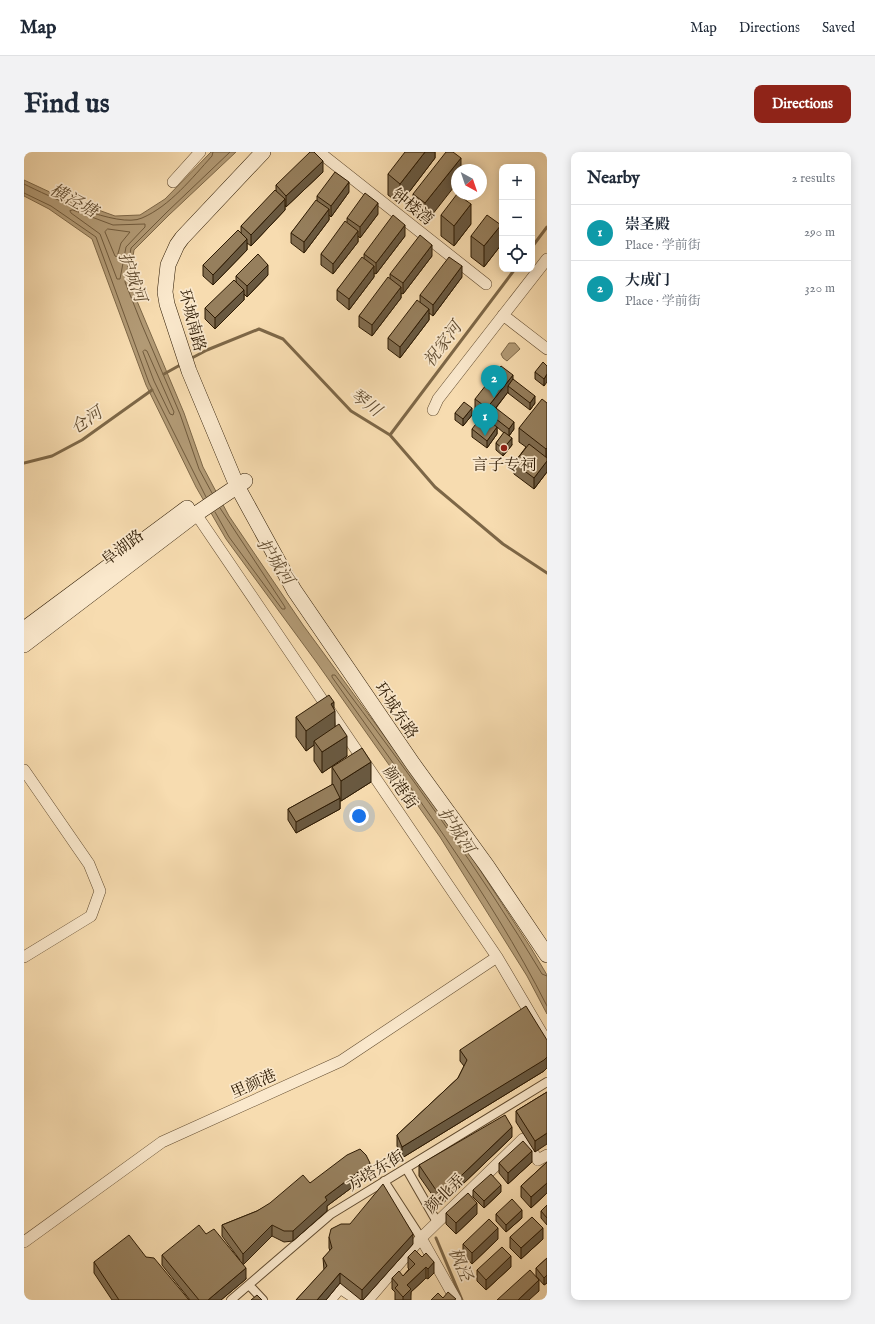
<!DOCTYPE html>
<html lang="en">
<head>
<meta charset="utf-8">
<style>
  :root { --surface:#fff; --page:#f2f2f3; --text:#1f2937; --muted:#747a83; --line:#e0e1e3; --accent:#8f2418 }
  body { margin:0; font-family:"IM FELL English","Noto Serif SC",serif; background:var(--page); color:var(--text) }
  .controls { position:absolute; right:12px; top:12px; display:grid; overflow:hidden; border-radius:8px; box-shadow:0 2px 10px #0003 }
  .controls button { width:36px; height:36px; display:grid; place-items:center; padding:0; border:0; border-bottom:1px solid var(--line); background:var(--surface); color:var(--text); font:20px sans-serif }
  .compass { position:absolute; left:427px; top:12px; width:36px; height:36px; border-radius:50%; background:var(--surface); box-shadow:0 2px 10px #0003; rotate:140deg }
  .you { position:absolute; left:335px; top:664px; width:14px; height:14px; margin:-10px; border:3px solid #fff; border-radius:50%; background:#1a73e8; box-shadow:0 0 0 6px #1a73e833 }
  .badge { display:grid; place-items:center; width:26px; height:26px; border-radius:50%; background:var(--accent); color:#fff; font-size:13px; font-weight:700 }
  .pin { position:absolute; translate:-50% -33px; filter:drop-shadow(0 1px 2px #0008) }
  .pin::after { content:''; position:absolute; top:21px; width:14px; height:12px; background:inherit; clip-path:polygon(0 0,100% 0,50% 100%) }
  .list { margin:0; padding:0; list-style:none }
  h2 { display:flex; justify-content:space-between; align-items:center; height:52px; margin:0; padding:0 16px; font-size:17px }
  h2 small { font-size:13px; font-weight:400; color:var(--muted) }
  .list li { display:grid; grid-template-columns:26px 1fr auto; gap:12px; align-items:center; box-sizing:border-box; height:56px; padding:0 16px; border-top:1px solid var(--line) }
  .list b { display:block; font-size:15px; white-space:nowrap }
  .list p { margin:0; font-size:13px; white-space:nowrap; color:var(--muted) }
  .list em { font-size:13px; font-style:normal; color:var(--muted) }
  .icon { flex:none; width:22px; height:22px; fill:none; stroke:currentColor; stroke-width:2; stroke-linecap:round; stroke-linejoin:round }
  .map { position:relative; flex:none; width:523px; height:1148px; overflow:hidden; border-radius:8px }
  header { display:flex; align-items:center; gap:24px; box-sizing:border-box; height:56px; padding:0 20px; background:var(--surface); border-bottom:1px solid var(--line) }
  header strong { font-size:19px }
  nav { display:flex; gap:22px; margin-inline-start:auto; font-size:14px }
  .intro { display:flex; align-items:center; justify-content:space-between; box-sizing:border-box; height:96px; padding:0 24px }
  h1 { margin:0; font-size:28px }
  .button { padding:10px 18px; border-radius:8px; background:var(--accent); color:#fff; font-size:14px; font-weight:700 }
  main { display:flex; gap:24px; padding:0 24px }
  aside { flex:1; background:var(--surface); border-radius:8px; box-shadow:0 2px 10px #0003 }
  .map>svg:first-child { display:block }
</style>
</head>
<body>
<header>
<strong>Map</strong>
<nav><a>Map</a><a>Directions</a><a>Saved</a></nav>
</header>
<div class="intro"><h1>Find us</h1><a class="button">Directions</a></div>
<main>
<div class="map">
<svg width="523" height="1148" viewBox="0 0 523 1148">
  <rect width="100%" height="100%" fill="#f7dcb0"/>
  <filter id="stains"><feTurbulence type="fractalNoise" baseFrequency=".005" numOctaves="4"/><feColorMatrix values="0 0 0 0 .2 0 0 0 0 .09 0 0 0 0 .02 0 0 0 .5 -.17"/></filter>
  <radialGradient id="worn" r=".72"><stop offset=".6" stop-color="#630" stop-opacity="0"/><stop offset="1" stop-color="#630" stop-opacity=".3"/></radialGradient>
  <!-- water -->
  <path fill="#b29a75" stroke="#7d6747" d="M187 0H212L145 63 110 98 105 130 160 261 179 315 205 364 279 473 435 686 507 796 523 823V862L503 824 416 685 293 511 202 387 172 335 122 233 68 87 25 57 0 44V28L30 42 91 64 116 63 141 47Z
    M485 191H491L496 197 483 209 479 206 477 202Z"/>
  <g fill="none" stroke-linecap="round" stroke-linejoin="round">
    <!-- shore -->
    <path stroke="#705a3c" stroke-width="1" d="M0 32C24 44 94 77 118 66 146 54 168 26 188 4L189 0
      M0 41 27 54 72 85 125 231 182 345
      M49 58 89 73 121 72V75L102 95 96 127H93L76 82 47 61 46 59Z
      M84 77 106 80 97 91 93 105 91 104 81 80Z
      M121 198 123 199 150 260 149 263 146 262 130 229 119 200Z
      M188 341 175 317 156 262 118 173 101 130 107 96 143 60 206 0
      M191 360 205 385 258 457H261V455L196 356
      M523 824 518 822C456 718 384 620 311 523H308V525C383 632 464 737 523 854"/>
    <!-- stream -->
    <path stroke="#7d6747" stroke-width="3" d="M508 95 523 75
      M166 207 183 198 235 177 259 187 327 259 366 283 411 335 479 392 523 421
      M140 222 158 212
      M366 283 491 117
      M0 311 28 304 58 288 128 238
      M412 1086 438 1148"/>
    <!-- pedestrian casing -->
    <g stroke="#604a2e" stroke-width="10">
      <path id="pedestrian" d="M382 1016 413 1070
        M360 1029 397 1086
        M225 1133 239 1148
        M207 1148 307 1062 523 930"/>
    </g>
    <!-- minor casing -->
    <g stroke="#604a2e" stroke-width="12">
      <path id="minor" d="M295 0 462 132
        M149 30 176 0
        M479 163 523 197
        M409 258 414 247 523 107
        M172 362 473 805 523 890
        M0 618 65 712 76 739 67 764 0 805
        M397 1086 432 1148
        M0 1090 138 990 317 909 473 805
        M306 1148 316 1136 334 1148
        M344 1148 397 1086 499 987 514 1008 523 1003"/>
    </g>
    <!-- secondary casing -->
    <g stroke="#2d1a03" stroke-width="16">
      <path id="secondary" d="M239 0 158 86 153 93 144 113 141 140 143 152 165 219 213 334 270 438 389 612 463 714 523 803
        M0 477 163 356
        M0 493 172 362 221 329"/>
    </g>
    <!-- pedestrian -->
    <use href="#pedestrian" stroke="#fae8cc" stroke-width="8"/>
    <!-- minor -->
    <use href="#minor" stroke="#fae8cc" stroke-width="11"/>
    <!-- secondary -->
    <use href="#secondary" stroke="#fae8cc" stroke-width="15"/>
  </g>
  <!-- wall -->
  <path fill="#816d50" stroke="#2d1a03" d="M411 0V6L376 52 364 43V22Z
    M437 18 401 72 389 62V42Z
    M299 20 262 55 261 53V58L227 94 223 91V98L189 133 179 124V113L217 81V74L252 39V33Z
    M325 40 307 65 305 63V68L280 101 267 91V81L293 49V44Z
    M354 62 336 86 334 84V90L309 122 297 113V102L323 70V66Z
    M417 63 447 72 430 94 417 84Z
    M381 84 352 122 350 121V125L325 158 313 148V138L340 106V102Z
    M447 84 477 93 460 115 447 105Z
    M408 104 379 142 377 141V146L348 184 335 175V164L366 127V122Z
    M244 123 223 145 220 142V148L191 177 181 167V156L212 130V124Z
    M438 125 409 164 405 161V168L376 206 364 197V186L396 150V143Z
    M523 214 520 234 511 227V220Z
    M489 227 511 251 506 258 484 241V240L472 256 490 277 485 284 488 293 479 304 472 298V291L480 281 473 275V282L463 296 448 285V277L462 267 451 258V247Z
    M523 251V320L510 337 490 322V311L502 295 495 290V276Z
    M431 261 448 263 439 274 431 268Z
    M310 557 311 574 323 604 298 621 290 609V593L282 599 272 585V565Z
    M308 615 347 630 317 649H316V657L272 681 264 668V657L308 633Z
    M523 888V916L520 919 378 1006 373 994V983L434 926 440 914 436 909V898Z
    M523 940 511 1000 492 970V959Z
    M488 985 416 1054 395 1024V1013Z
    M508 1010 484 1032 475 1021V1011Z
    M523 1010V1041L507 1056 497 1045V1034Z
    M346 1022 303 1054V1059L269 1089 260 1090 248 1084 219 1113 222 1127 197 1148H166L138 1113V1103L182 1082 216 1108 198 1084V1073L233 1059 286 1031Z
    M449 1038 477 1040 460 1056 449 1045Z
    M523 1053V1073L517 1066V1059Z
    M422 1061 453 1062 432 1082 422 1072Z
    M472 1062 498 1066 482 1080 472 1069Z
    M305 1085 389 1092 339 1148H337L316 1131 302 1148H272L300 1118 299 1106 306 1099 305 1096Z
    M486 1085 519 1087 497 1107 486 1096Z
    M474 1087 448 1112 439 1102V1092Z
    M391 1098 410 1121 404 1127 402 1126 387 1140 386 1148H371V1140L368 1137V1126L379 1124 385 1117 384 1116V1105Z
    M122 1105 165 1148H88L70 1121V1110Z
    M523 1106V1131L520 1133 512 1124V1116Z
    M487 1115 462 1138 453 1129V1118Z"/>
  <!-- shaded-wall -->
  <path fill="#695941" stroke="#2d1a03" d="M401 0H411V6L376 52V32Z
    M437 6V18H433V31L401 72V51Z
    M299 9V20L262 55V44Z
    M325 30V40L307 65V54Z
    M261 47V58L227 94V83Z
    M354 51V62L336 86V75Z
    M447 52V72L430 94V74Z
    M305 57V68L280 101V90Z
    M381 73V84L352 122V111Z
    M477 73V93L460 115V94Z
    M334 79V90L309 122V112Z
    M223 87V98L189 133V123Z
    M408 93V104L379 142V131Z
    M244 113V123L223 145V134Z
    M350 114V125L325 158V147Z
    M438 114V125L409 164V153Z
    M377 135V146L348 184V173Z
    M220 138V148L191 177V166Z
    M405 157V168L376 206V195Z
    M523 222V230L520 234V227Z
    M489 223V234H484V240L466 263 463 260V256Z
    M511 244V251L506 258V251Z
    M448 256V263L439 274V267Z
    M490 270V277L485 284V277Z
    M473 275V282L463 296V289Z
    M488 286V293L479 304V297Z
    M523 296V320L510 337V326L522 310V297Z
    M310 550V560L311 559V579L290 589V593L282 599V579L307 552Z
    M323 584V604L298 621V600Z
    M347 610V630L317 649V629Z
    M316 646V657L272 681V670Z
    M523 905V916L520 919 378 1006V995Z
    M488 975V985L416 1054V1044Z
    M523 981V992L511 1000V989Z
    M508 999V1010L484 1032V1021Z
    M346 1011V1022L303 1054V1059L269 1089V1079L301 1045Z
    M523 1031V1041L507 1056V1045Z
    M477 1033V1040L460 1056V1049Z
    M453 1051V1062L432 1082V1071Z
    M498 1058V1066L482 1080V1073Z
    M248 1073V1084L219 1113V1102Z
    M474 1076V1087L448 1112V1101Z
    M519 1076V1087L497 1107V1096Z
    M389 1082V1092L339 1148H338V1138Z
    M487 1104V1115L462 1138V1128Z
    M410 1110V1121L404 1127V1117Z
    M402 1115V1126L387 1140V1148H379V1145L383 1133Z
    M222 1116V1127L197 1148H184Z
    M316 1121V1131L302 1148H293Z
    M523 1123V1131L520 1133V1126Z
    M515 1128V1139L505 1148H494Z"/>
  <!-- building -->
  <path fill="#967f5d" stroke="#2d1a03" d="M286 0H290L299 9 262 44 252 33Z
    M381 0H401L376 32 364 22Z
    M422 0H429L437 6 401 51 389 42Z
    M311 20 325 30 307 54 293 44Z
    M251 38 261 47 227 83 217 74Z
    M341 41 354 51 336 75 323 66Z
    M433 42 447 52 430 74 417 63Z
    M292 48 305 57 280 90 267 81Z
    M369 63 381 73 352 111 340 102Z
    M463 63 477 73 460 94 447 84Z
    M321 69 334 79 309 112 297 102Z
    M214 78 223 87 189 123 179 113Z
    M396 83 408 93 379 131 366 122Z
    M234 102 244 113 223 134 212 124Z
    M338 105 350 114 325 147 313 138Z
    M425 105 438 114 409 153 396 143Z
    M364 125 377 135 348 173 335 164Z
    M210 128 220 138 191 166 181 156Z
    M393 148 405 157 376 195 364 186Z
    M519 210 523 214V222L520 227 511 220Z
    M477 214 489 223 463 256 451 247Z
    M489 227 511 244 506 251 484 234Z
    M518 247 523 251V296L522 297 495 276Z
    M440 250 448 256 439 267 431 261Z
    M468 253 490 270 485 277 463 260Z
    M458 264 473 275 463 289 448 277Z
    M480 280 488 286 479 297 472 291Z
    M505 292 523 306V309L510 326 490 311Z
    M305 543 310 550 307 552 311 559 282 579 272 565Z
    M315 572 323 584 298 600 290 589Z
    M338 596 347 610 317 629 308 615Z
    M309 632 316 646 272 670 264 657Z
    M502 854 523 888V905L520 908 378 995 373 983 434 926 443 908 436 898Z
    M523 940V981L511 989 492 959Z
    M481 963 488 975 416 1044 395 1013Z
    M499 989 508 999 484 1021 475 1011Z
    M336 997 342 1003 346 1011 301 1045 303 1048 269 1079H260L248 1073 219 1102 198 1073 233 1059 246 1051 279 1023 286 1031 323 1003Z
    M523 1010V1031L507 1045 497 1034Z
    M467 1022 477 1033 460 1049 449 1038Z
    M359 1032 389 1082 338 1138 316 1121 293 1148H272L303 1114 299 1106 308 1096 305 1085 307 1077 317 1072H326Z
    M444 1041 453 1051 432 1071 422 1061Z
    M488 1047 498 1058 482 1073 472 1062Z
    M523 1053V1066L517 1059Z
    M508 1065 519 1076 497 1096 486 1085Z
    M465 1067 474 1076 448 1101 439 1092Z
    M175 1073 182 1082 190 1077 222 1116 184 1148H175L138 1103Z
    M105 1083 122 1105 130 1106 165 1148H95L70 1110Z
    M478 1095 487 1104 462 1128 453 1118Z
    M391 1098 398 1105 402 1101 410 1110 404 1117 402 1115 383 1133 387 1137 379 1145 371 1136 374 1133 368 1126 375 1119 379 1124 391 1112 384 1105Z
    M523 1106V1123L520 1126 512 1116Z
    M506 1118 515 1128 494 1148H473Z
    M424 1140 432 1147 430 1148H407L414 1141 419 1146Z
    M233 1143 238 1148H227Z"/>
  <!-- markers -->
  <circle fill="#8f2418" stroke="#fae8cc" stroke-width="1.5" cx="480" cy="296" r="4"/>
  <g text-anchor="middle" stroke-width="3.5" stroke-linejoin="round" paint-order="stroke">
    <!-- street labels -->
    <g font-size="16" fill="#2d1a03" stroke="#fae8cc">
      <text transform="translate(389 54) rotate(38)" y="6">钟楼湾</text>
      <text transform="translate(169 168) rotate(75)" y="6">环城南路</text>
      <text transform="translate(98 395) rotate(-37)" y="6">阜湖路</text>
      <text transform="translate(373 558) rotate(56)" y="6">环城东路</text>
      <text transform="translate(377 635) rotate(56)" y="6">颜港街</text>
      <text transform="translate(229 931) rotate(-24)" y="6">里颜港</text>
      <text transform="translate(351 1018) rotate(-31)" y="6">方塔东街</text>
      <text transform="translate(420 1041) rotate(-44)" y="6">颜北弄</text>
    </g>
    <!-- poi labels -->
    <g font-size="16" fill="#2d1a03" stroke="#fae8cc">
      <text x="480" y="318">言子专祠</text>
    </g>
    <!-- water labels -->
    <g font-size="17" font-style="italic" fill="#624d31" stroke="#fae8cc">
      <text transform="translate(50 48) rotate(29)" y="6">横泾塘</text>
      <text transform="translate(109 125) rotate(70)" y="6">护城河</text>
      <text transform="translate(418 192) rotate(-53)" y="6">祝家河</text>
      <text transform="translate(342 250) rotate(37)" y="6">琴川</text>
      <text transform="translate(62 268) rotate(-34)" y="6">仓河</text>
      <text transform="translate(252 409) rotate(56)" y="6">护城河</text>
      <text transform="translate(433 678) rotate(56)" y="6">护城河</text>
      <text transform="translate(437 1112) rotate(67)" y="6">枫泾</text>
    </g>
  </g>
  <rect width="100%" height="100%" filter="url(#stains)"/>
  <rect width="100%" height="100%" fill="url(#worn)"/>
</svg>
<div class="controls">
<button>+</button>
<button>−</button>
<button><svg class="icon" aria-label="locate" viewBox="0 0 24 24"><circle cx="12" cy="12" r="6"/><path d="M12 2v4M12 18v4M2 12h4M18 12h4"/></svg></button>
</div>
<svg class="compass" viewBox="-18 -18 36 36"><path d="M0-13l5 13h-10z" fill="#e53935"/><path d="M0 13l5-13h-10z" fill="#747a83"/></svg>
<div class="you"></div>
<div class="pin badge" style="left:461px;top:284px;background:#0f9aa8">1</div>
<div class="pin badge" style="left:470px;top:246px;background:#0f9aa8">2</div>
</div>
<aside>
<h2>Nearby<small>2 results</small></h2>
<ul class="list">
<li><span class="badge" style="background:#0f9aa8">1</span><div><b>崇圣殿</b><p>Place · 学前街</p></div><em>290 m</em></li>
<li><span class="badge" style="background:#0f9aa8">2</span><div><b>大成门</b><p>Place · 学前街</p></div><em>320 m</em></li>
</ul>
</aside>
</main>
</body>
</html>
